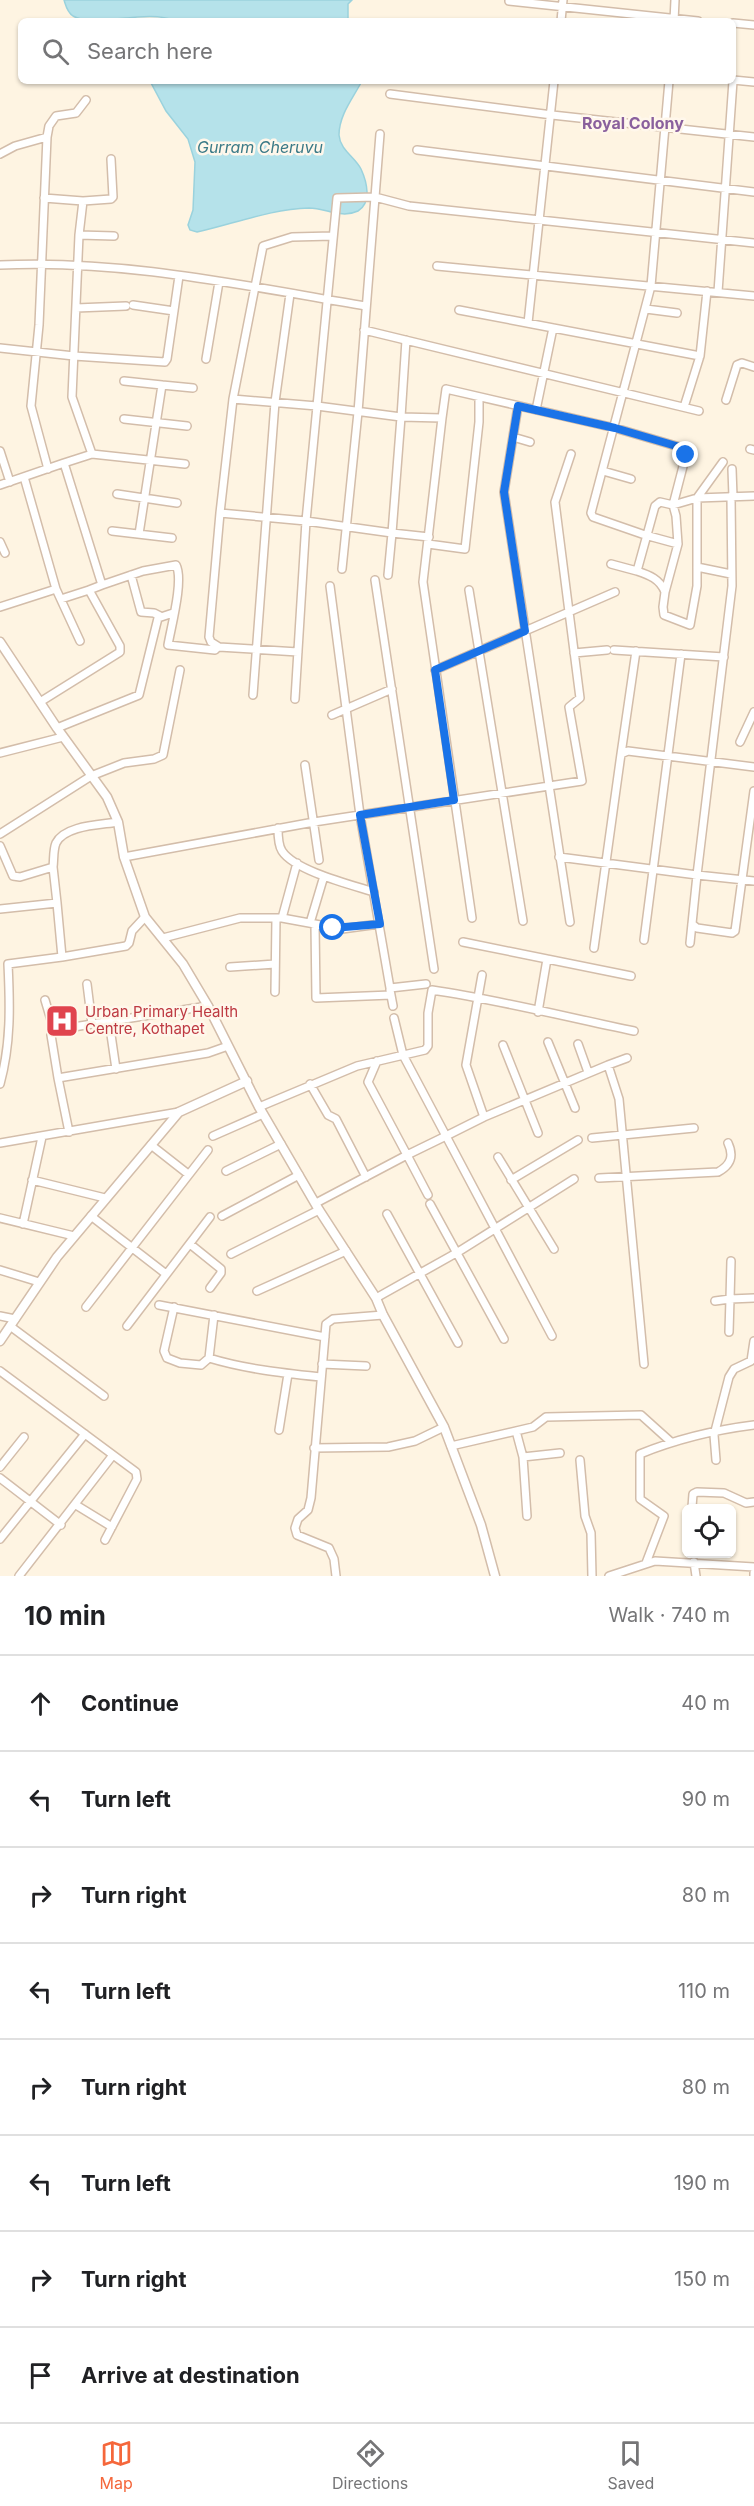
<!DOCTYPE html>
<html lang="en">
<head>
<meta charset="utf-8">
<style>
  :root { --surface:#fff; --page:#f6f6f6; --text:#202124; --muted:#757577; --line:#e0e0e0; --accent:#f5673b }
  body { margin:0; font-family:Inter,sans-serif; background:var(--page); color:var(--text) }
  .controls { position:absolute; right:18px; bottom:18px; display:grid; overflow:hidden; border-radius:9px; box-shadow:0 2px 4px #0004 }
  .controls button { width:54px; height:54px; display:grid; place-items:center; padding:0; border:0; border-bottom:2px solid var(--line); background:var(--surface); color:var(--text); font:30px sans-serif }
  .stop { position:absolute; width:18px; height:18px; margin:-14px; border:4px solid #1a73e8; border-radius:50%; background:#fff }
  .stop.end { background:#1a73e8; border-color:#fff; box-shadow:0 2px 6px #0008 }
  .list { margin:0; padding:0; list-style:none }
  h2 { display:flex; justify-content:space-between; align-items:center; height:78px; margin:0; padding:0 24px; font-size:26px }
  h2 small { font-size:20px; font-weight:400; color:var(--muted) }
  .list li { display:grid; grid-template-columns:39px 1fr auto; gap:18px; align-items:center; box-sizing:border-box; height:96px; padding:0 24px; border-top:2px solid var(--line) }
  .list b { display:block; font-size:22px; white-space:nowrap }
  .list em { font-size:20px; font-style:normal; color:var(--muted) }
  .icon { flex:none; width:33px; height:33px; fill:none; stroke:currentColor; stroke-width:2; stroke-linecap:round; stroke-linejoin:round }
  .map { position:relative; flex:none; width:754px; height:1576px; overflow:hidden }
  .search { position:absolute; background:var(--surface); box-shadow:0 2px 4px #0004; left:18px; right:18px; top:18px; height:66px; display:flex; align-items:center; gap:15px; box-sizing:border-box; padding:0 21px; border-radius:9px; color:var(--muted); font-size:22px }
  .sheet { height:846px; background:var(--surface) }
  nav { display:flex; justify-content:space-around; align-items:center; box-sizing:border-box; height:84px; border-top:2px solid var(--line); background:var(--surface); font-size:16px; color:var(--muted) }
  nav a { display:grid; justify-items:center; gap:3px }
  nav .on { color:var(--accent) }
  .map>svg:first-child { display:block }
</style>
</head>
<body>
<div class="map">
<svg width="754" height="1576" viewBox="0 0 754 1576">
  <rect width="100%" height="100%" fill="#fef4e2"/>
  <!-- water -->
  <path fill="#b5e2ea" stroke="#9ad2dd" stroke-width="1.5" d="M64 0H352L348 4V21H175C147 8 94 29 73 16 67 12 66 6 64 0Z
    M150 81H362C353 98 339 115 339 135 340 150 355 157 361 169 367 182 372 203 358 211 341 219 326 208 309 208 271 209 233 224 197 232L190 230 188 225 193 210 195 162 188 139 166 111Z"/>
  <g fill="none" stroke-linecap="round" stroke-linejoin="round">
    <!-- minor casing -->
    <g stroke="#d3bdaa" stroke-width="10">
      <path id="minor" d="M509 1 698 21
        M561 21 563 0
        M674 21 675 0
        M733 23 754 25
        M733 80 754 82
        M669 81 651 286 591 513 593 517 645 535 678 544
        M390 94 552 115 754 137
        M417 150 754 192
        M0 154 15 146 47 137
        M44 198 83 201
        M79 235 83 201 111 199 113 197 111 159
        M0 265C123 259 245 286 366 306
        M437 266 754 296
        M718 292 733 81
        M133 305 174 311
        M76 308 126 306
        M646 309 677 313
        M459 310 700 356
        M528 323 554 81
        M364 330 699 411
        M406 340 401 417 442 418 446 389 615 428 683 448 687 451 673 505 676 516 678 544 665 592C660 579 649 575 637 571L655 506 660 502 673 505 697 498 754 496
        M0 348 74 356 165 362 167 359 179 276
        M206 359 219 282
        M124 381 162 385
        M233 399 263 246 292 237 333 236
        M726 400 737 365 742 363 754 367
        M518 406 504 492 570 922
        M684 407 700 356 707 291
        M536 410 553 328
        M442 418 423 582 472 918
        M124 419 187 426
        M513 437 530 442
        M750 449 754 450
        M0 451 10 482
        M92 454 72 397 79 235 114 236
        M64 463 92 454 185 464
        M48 469 31 406 39 325 47 137 49 126 56 116 76 113 86 100
        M732 469 733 497
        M603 471 631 479
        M24 477 56 589
        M0 485 64 463 102 585 89 590
        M117 494 177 503
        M220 513 306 521 317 406 233 399 220 513 209 637 211 642 219 647 298 652
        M112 531 172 538
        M139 534 162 385 193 388
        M0 542 5 553
        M428 544 465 549 479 422V397
        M611 564 637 571
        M697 567 731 574
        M342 569 358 412 380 134
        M131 575 141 612 154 613 160 616
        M388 575 392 533 429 537
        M375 580 434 969
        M102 585 143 571 176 565C184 580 171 627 168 645L215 650 218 647
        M330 586 360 815 390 988 426 984
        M469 590 523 921
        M665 592 663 607 664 615 690 625 697 586V498L723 462
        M0 607 56 589 80 641
        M614 650 724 657
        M574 653 607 650
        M435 670 615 592
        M253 695 275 402 290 294
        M295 699 306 521 392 533 401 417 317 406 337 198 375 197 409 206 754 243
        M40 702 120 652V646L89 590 61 599
        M332 715 392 689
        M57 728 139 695 158 618 173 613
        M740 742 754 712
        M0 753 63 737
        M621 754 636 651
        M305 765 319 860
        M278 828C278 835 278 845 282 851 295 871 352 885 374 892
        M0 834 91 776 124 763 154 759 163 755 180 670
        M0 846 13 876 20 877 53 867 57 903
        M124 857 314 822 582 781 569 707 580 698 555 502 571 454
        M559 857 697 875 732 586 731 497
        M53 867C54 860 53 850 56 843 65 825 101 825 118 822
        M0 909 57 903 62 957 8 964C10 1005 11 1044 0 1084
        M282 918 297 863
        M310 923 324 876
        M315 924 316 998 391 995
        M692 924 697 928 732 933 735 931 754 791
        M163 938 240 918H282L342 929 379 924
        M644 940 681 654
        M463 942 631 976
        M690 943 697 875 754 881
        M594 948 621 754 628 751 754 767
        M62 957 126 946 129 943 132 931 145 917
        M230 967 275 964
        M482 975 466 1065 484 1117 446 1136 552 1336
        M87 984 92 1024
        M390 990 393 1006
        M275 992 276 918
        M45 1000 54 1030
        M538 1012 547 959
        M394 1018 403 1055 446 1136 407 1155 428 1195
        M109 1021 116 1069
        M548 1042 575 1108
        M578 1044 588 1072
        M503 1045 538 1133
        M608 1065 627 1058
        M58 1078 51 1035 54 1030 208 1006
        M310 1084 328 1115 336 1119 366 1177
        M259 1107 357 1066 425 1050 428 1046V1013L432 990C500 1000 566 1017 634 1031
        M484 1117 608 1065 619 1099 644 1364
        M69 1132 58 1078 208 1053 228 1046
        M213 1136 263 1114
        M592 1138 694 1128
        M0 1143 179 1112
        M151 1145 188 1174
        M498 1157 554 1249
        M226 1171 281 1144
        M599 1178 718 1172C731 1165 734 1156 728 1143
        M32 1180 105 1198
        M511 1180 578 1140
        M316 1203 407 1155 368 1082 377 1061
        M430 1204 504 1339
        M387 1214 458 1343
        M91 1216 166 1274
        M222 1216 299 1175
        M0 1218 74 1236
        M23 1224 42 1137
        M190 1244 221 1269V1273L210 1288
        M231 1254 319 1210
        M731 1261 730 1299 754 1298
        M0 1270 39 1282
        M257 1291 346 1251
        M376 1298 458 1252 574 1179
        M715 1301 730 1299 729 1332
        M159 1305 325 1337
        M86 1307 208 1150
        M174 1307 164 1351 167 1358 180 1363 201 1365 209 1358 214 1315
        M0 1316 15 1319
        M10 1326 104 1396
        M127 1326 210 1217
        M209 1358C245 1369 283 1373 320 1377
        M322 1364 366 1366
        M0 1371 136 1472 137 1479 105 1540
        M279 1430 288 1374
        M516 1431 523 1457
        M451 1446 533 1427 546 1417 641 1415 671 1442
        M314 1448 388 1447 415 1441 444 1427
        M580 1460 585 1516 591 1533 592 1576
        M716 1460 714 1435 729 1377 734 1369 751 1361 754 1341
        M0 1467 24 1437
        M0 1478 61 1525
        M76 1505 112 1527
        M692 1507 693 1494 697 1492 724 1493 746 1503 754 1502
        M527 1516 523 1457 560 1453
        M0 1539 85 1434
        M694 1562 696 1576
        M646 1563 664 1516 640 1499V1454C677 1439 714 1430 754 1425
        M19 1576 113 1455
        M336 1576 334 1559 329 1548 297 1535 295 1528 298 1519 308 1510 311 1498 326 1324 333 1319 383 1315
        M609 1576 655 1561 754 1567
        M754 1576V1573"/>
    </g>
    <!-- tertiary casing -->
    <g stroke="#d3bdaa" stroke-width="11">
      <path id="tertiary" d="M0 642 57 728 107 797 118 822 124 857 145 917 183 964 208 1006 259 1107 319 1210 376 1298 383 1315 444 1427 481 1525 495 1576
        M0 1341 57 1257 179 1112 247 1081"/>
    </g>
    <!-- minor -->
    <use href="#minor" stroke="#fff" stroke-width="7"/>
    <!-- tertiary -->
    <use href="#tertiary" stroke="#fff" stroke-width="8"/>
  </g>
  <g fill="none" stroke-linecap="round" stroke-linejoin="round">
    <!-- route -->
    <path stroke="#1a73e8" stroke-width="8" d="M333 928 380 924 360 815 454 800 435 670 525 631 504 492 518 406 615 428 683 448 687 451 686 455"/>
  </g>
  <!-- icons -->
  <defs>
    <g id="hospital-square" transform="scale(1.725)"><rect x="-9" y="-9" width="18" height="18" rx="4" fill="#e0444e" stroke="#fff7eb"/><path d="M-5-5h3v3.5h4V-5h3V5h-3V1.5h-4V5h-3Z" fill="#fff"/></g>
  </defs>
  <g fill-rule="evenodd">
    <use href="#hospital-square" x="62" y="1021"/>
  </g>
  <g text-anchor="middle" stroke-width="5" stroke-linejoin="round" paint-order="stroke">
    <!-- health labels -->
    <g font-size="15" fill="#be3a42" stroke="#fff7eb" text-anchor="start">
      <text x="85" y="1017">Urban Primary Health<tspan x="85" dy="17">Centre, Kothapet</tspan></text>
    </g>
    <!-- neighbourhood labels -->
    <g font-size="16" font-weight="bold" fill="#8a609d" stroke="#fff7eb">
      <text x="633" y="129">Royal Colony</text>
    </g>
    <!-- water labels -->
    <g font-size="16" font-style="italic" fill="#3b7a87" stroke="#fff7eb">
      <text x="260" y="153">Gurram Cheruvu</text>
    </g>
  </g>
</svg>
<div class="controls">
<button><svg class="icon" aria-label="locate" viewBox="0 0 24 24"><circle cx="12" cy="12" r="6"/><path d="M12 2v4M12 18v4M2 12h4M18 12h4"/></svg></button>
</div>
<div class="stop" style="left:333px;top:928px"></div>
<div class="stop end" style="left:686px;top:455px"></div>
<div class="search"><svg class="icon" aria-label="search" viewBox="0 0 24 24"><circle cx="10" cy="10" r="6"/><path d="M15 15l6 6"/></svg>Search here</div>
</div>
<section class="sheet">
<h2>10 min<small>Walk · 740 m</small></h2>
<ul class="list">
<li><svg class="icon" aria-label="ahead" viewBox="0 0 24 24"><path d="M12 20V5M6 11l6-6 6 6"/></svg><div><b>Continue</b></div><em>40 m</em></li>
<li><svg class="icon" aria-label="left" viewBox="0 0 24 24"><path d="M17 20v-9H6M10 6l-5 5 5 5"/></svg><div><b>Turn left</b></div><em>90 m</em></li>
<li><svg class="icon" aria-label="right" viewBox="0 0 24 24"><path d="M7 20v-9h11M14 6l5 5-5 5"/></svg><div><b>Turn right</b></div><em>80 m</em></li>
<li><svg class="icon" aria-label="left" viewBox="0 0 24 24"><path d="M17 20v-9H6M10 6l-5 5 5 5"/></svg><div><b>Turn left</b></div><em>110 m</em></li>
<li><svg class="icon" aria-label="right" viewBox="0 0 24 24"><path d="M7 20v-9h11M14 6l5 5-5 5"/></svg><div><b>Turn right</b></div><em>80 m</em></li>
<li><svg class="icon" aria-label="left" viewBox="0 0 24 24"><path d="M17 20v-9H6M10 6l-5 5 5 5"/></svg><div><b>Turn left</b></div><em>190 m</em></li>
<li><svg class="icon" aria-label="right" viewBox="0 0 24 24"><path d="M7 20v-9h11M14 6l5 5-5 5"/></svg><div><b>Turn right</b></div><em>150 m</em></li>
<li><svg class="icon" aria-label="arrive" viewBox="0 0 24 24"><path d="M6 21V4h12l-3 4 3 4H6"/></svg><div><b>Arrive at destination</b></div></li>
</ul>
</section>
<nav>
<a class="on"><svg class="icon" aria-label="map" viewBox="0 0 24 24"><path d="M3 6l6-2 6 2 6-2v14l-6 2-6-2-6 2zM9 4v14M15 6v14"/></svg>Map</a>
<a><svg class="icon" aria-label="directions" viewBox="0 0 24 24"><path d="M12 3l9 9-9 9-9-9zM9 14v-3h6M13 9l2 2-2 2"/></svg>Directions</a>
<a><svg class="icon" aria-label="saved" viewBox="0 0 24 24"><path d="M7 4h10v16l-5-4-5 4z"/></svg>Saved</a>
</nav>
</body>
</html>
